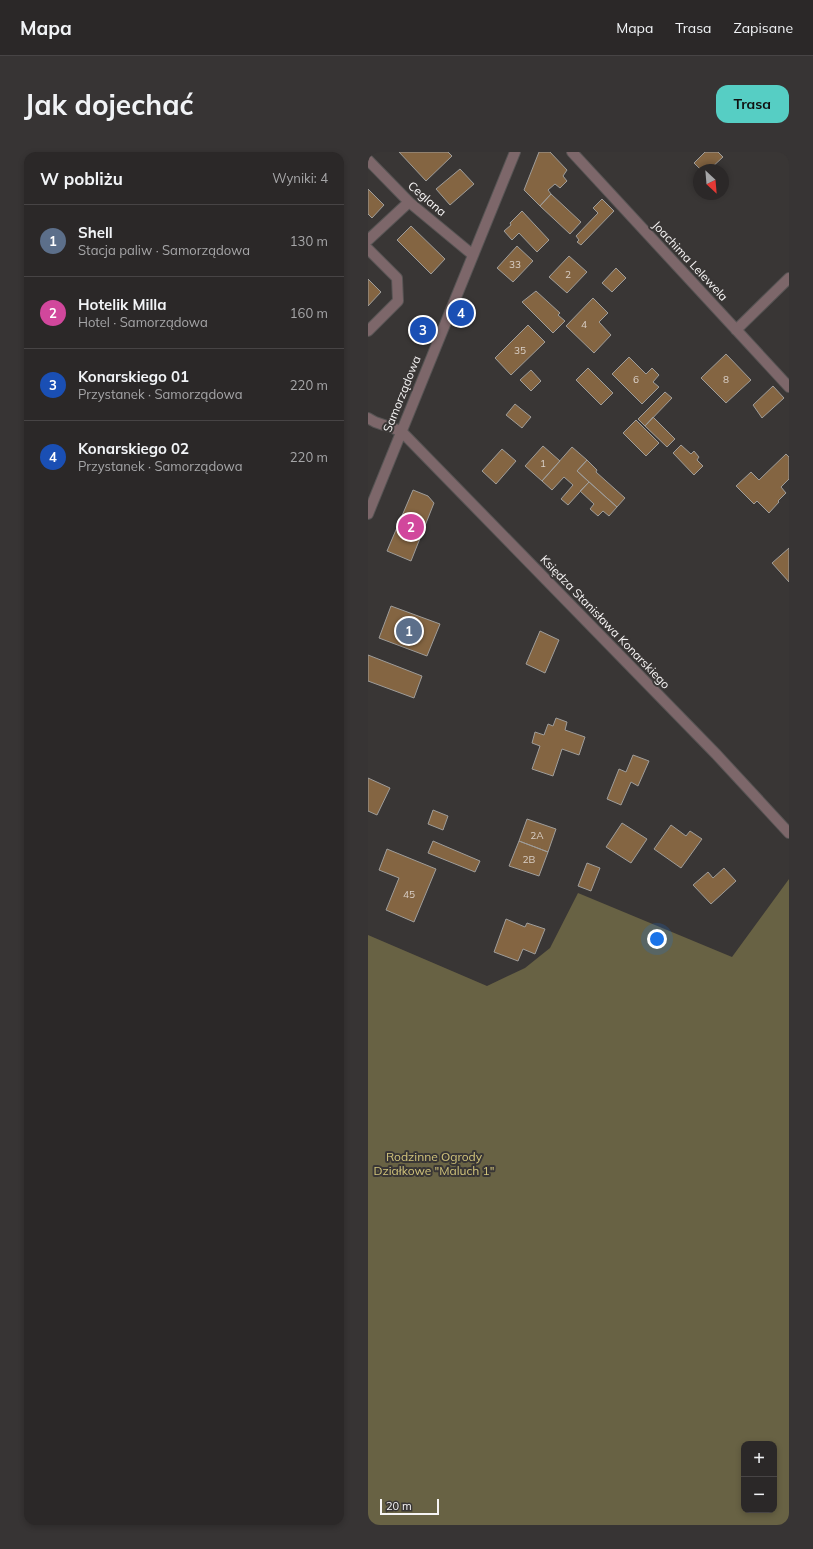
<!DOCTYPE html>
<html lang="pl">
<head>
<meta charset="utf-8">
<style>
  :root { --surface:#2b2828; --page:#373434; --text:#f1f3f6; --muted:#a6a6a8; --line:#474445; --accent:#56cec4 }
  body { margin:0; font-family:Mulish,sans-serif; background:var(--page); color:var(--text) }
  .controls { position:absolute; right:12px; bottom:12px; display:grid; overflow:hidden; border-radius:8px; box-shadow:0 2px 6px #0003 }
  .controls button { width:36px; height:36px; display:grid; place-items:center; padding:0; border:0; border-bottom:1px solid var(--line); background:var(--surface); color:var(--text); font:20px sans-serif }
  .compass { position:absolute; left:325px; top:12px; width:36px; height:36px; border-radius:50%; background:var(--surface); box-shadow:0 2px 6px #0003; rotate:154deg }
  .scale { position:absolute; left:12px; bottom:10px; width:59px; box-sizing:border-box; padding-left:4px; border:2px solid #f6f4f4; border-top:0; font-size:11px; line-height:14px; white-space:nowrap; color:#f6f4f4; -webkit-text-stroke:3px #393635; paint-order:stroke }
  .you { position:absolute; left:289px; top:787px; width:14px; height:14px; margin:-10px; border:3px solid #fff; border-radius:50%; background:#1a73e8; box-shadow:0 0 0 6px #1a73e833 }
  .badge { display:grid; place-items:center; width:26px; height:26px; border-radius:50%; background:var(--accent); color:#fff; font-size:13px; font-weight:700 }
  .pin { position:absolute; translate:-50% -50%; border:2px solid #fff; box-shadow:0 1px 4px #0006 }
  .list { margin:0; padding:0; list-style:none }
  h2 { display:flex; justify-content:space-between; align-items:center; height:52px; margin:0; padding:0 16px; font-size:17px }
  h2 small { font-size:13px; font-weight:400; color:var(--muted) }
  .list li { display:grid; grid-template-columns:26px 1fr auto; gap:12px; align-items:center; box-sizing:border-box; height:72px; padding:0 16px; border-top:1px solid var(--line) }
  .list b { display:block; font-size:15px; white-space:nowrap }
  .list p { margin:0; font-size:13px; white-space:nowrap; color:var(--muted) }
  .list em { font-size:13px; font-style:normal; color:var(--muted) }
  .map { position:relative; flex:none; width:421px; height:1373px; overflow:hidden; border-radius:12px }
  header { display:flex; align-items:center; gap:24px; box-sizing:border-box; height:56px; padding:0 20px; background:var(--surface); border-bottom:1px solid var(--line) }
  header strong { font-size:19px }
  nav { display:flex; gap:22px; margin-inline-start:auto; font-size:14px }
  .intro { display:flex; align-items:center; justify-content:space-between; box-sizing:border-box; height:96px; padding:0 24px }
  h1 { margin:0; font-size:28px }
  .button { padding:10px 18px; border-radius:12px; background:var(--accent); color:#111; font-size:14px; font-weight:700 }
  main { display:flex; gap:24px; padding:0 24px }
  aside { flex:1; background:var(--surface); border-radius:12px; box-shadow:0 2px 6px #0003 }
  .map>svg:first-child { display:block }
</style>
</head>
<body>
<header>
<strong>Mapa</strong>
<nav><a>Mapa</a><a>Trasa</a><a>Zapisane</a></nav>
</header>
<div class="intro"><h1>Jak dojechać</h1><a class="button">Trasa</a></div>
<main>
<aside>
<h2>W pobliżu<small>Wyniki: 4</small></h2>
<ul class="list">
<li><span class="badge" style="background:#5c6f8a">1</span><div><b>Shell</b><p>Stacja paliw · Samorządowa</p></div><em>130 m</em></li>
<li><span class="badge" style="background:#d1479c">2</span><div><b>Hotelik Milla</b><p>Hotel · Samorządowa</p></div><em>160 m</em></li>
<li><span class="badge" style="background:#1a4fb4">3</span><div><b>Konarskiego 01</b><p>Przystanek · Samorządowa</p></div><em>220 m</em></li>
<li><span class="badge" style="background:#1a4fb4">4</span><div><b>Konarskiego 02</b><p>Przystanek · Samorządowa</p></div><em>220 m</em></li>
</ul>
</aside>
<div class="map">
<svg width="421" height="1373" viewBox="0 0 421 1373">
  <rect width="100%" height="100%" fill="#393635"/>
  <!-- green -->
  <path fill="#686244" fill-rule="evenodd" d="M421 727V1373H0V783L119 834 157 816 182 796 210 741 364 805ZM376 1292H406V1358H376Z"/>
  <!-- building -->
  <path fill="#846542" stroke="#9f9d9a" d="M31 0H80L84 4 58 29Z
    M171 0H182L199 18 195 24 199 29 192 36 187 32 180 38 183 42 172 54 156 38Z
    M337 0H350L355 5 341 18H333L326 11Z
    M92 17 106 32 82 53 68 37Z
    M0 37 16 53 4 66 0 62Z
    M183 42 213 70 202 82 172 54Z
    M234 47 246 59 213 93 209 90 211 88 208 84 230 61 225 56Z
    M154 59 181 88 169 100 151 81 144 88 136 79 143 73 142 71Z
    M43 74 77 107 63 122 29 88Z
    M149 94 165 109 145 130 129 116Z
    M201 104 219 120 199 141 181 125Z
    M248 116 258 126 244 140 234 131Z
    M0 127 13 140 0 154Z
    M168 139 192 161 190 163 197 169 185 181 154 150Z
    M225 146 240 161 231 170 243 183 226 201 198 174Z
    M160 173 177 190 143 223 127 206Z
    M358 202 383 228 358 251 333 226Z
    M261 205 278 222 284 216 291 223 285 230 291 235 274 252 244 222Z
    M220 216 245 241 233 253 208 228Z
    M163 218 173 229 163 239 152 228Z
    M405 234 416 246 394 266 385 253Z
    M297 240 304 246 277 274 270 267Z
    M147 252 163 265 154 276 138 263Z
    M285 265 307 287 299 295 277 274Z
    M268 268 291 291 278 304 255 281Z
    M313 293 323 302 326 299 331 305 329 308 335 314 326 323 305 301Z
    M175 294 192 309 174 329 157 314Z
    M204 295 219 308 209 319 221 330 200 353 193 347 205 333 196 325 184 338 174 329Z
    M134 297 148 309 128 332 114 319Z
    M418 302 421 305V327L413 335 418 341 410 349 411 350 401 361 389 349 386 352 368 334 383 320 391 328Z
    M219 308 229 318 228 320 257 346 249 355 209 319Z
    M221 330 249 355 241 364 235 359 230 364 222 357 226 352 212 339Z
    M45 338 60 344 66 351 43 409 19 399Z
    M421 396V430L404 411Z
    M23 454 72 472 59 504 11 486Z
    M172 479 191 488 177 521 158 512Z
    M0 503 54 524 46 546 0 529Z
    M188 566 199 570 197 578 217 585 211 603 194 597 185 624 164 617 172 594 164 591 167 580 176 583 180 572 185 574Z
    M265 603 281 609 270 634 263 630 253 653 239 647 251 617 258 620Z
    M0 626 22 636 9 663 0 659Z
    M65 658 80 664 75 678 60 672Z
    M159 667 188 677 180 700 151 689Z
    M254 671 279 687 263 711 238 695Z
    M303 673 318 684 322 679 334 687 313 716 286 697Z
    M65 689 112 709 107 720 60 701Z
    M151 689 180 700 171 724 141 714Z
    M19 697 68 717 46 770 18 758 31 726 11 718Z
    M219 711 232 716 223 739 210 734Z
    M356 716 368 729 343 752 325 733 340 720 345 726Z
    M138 767 157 775 159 771 177 777 167 802 155 797 150 809 126 800Z"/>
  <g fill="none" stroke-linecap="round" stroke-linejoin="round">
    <!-- minor casing -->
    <g stroke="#575454" stroke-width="12">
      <path id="minor" d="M204 0 421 235
        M0 8 41 50 105 103
        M0 88 41 50
        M0 97 29 126 30 149 0 179
        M368 178 421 126
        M0 266 7 270 33 279 348 602 421 681
        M0 362 147 0"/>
    </g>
    <!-- minor -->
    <use href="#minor" stroke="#7d676a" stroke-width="10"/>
  </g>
  <g text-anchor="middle" stroke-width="4" stroke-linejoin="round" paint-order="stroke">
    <!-- number labels -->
    <g font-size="10" fill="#dad0c8">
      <text x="147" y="116">33</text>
      <text x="200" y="126">2</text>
      <text x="216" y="176">4</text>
      <text x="152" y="202">35</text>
      <text x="268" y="231">6</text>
      <text x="358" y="231">8</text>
      <text x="175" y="315">1</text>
      <text x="169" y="687">2A</text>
      <text x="161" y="711">2B</text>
      <text x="41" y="746">45</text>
    </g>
    <!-- street labels -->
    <g font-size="12" fill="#f6f4f4" stroke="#393635">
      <text transform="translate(59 47) rotate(41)" y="4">Ceglana</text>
      <text transform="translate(322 109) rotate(47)" y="4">Joachima Lelewela</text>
      <text transform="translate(34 242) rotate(-68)" y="4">Samorządowa</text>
      <text transform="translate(237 470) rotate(46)" y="4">Księdza Stanisława Konarskiego</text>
    </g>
    <!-- park labels -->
    <g font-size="12" fill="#d1c37b" stroke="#393635">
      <text x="66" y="1009">Rodzinne Ogrody<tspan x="66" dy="14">Działkowe "Maluch 1"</tspan></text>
    </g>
  </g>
</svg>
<div class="controls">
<button>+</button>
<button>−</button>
</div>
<svg class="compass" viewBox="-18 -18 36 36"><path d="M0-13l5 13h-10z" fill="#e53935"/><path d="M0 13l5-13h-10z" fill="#a6a6a8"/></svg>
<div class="scale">20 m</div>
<div class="you"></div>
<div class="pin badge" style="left:41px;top:479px;background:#5c6f8a">1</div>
<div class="pin badge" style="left:43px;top:375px;background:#d1479c">2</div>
<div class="pin badge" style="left:55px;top:178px;background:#1a4fb4">3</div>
<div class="pin badge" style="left:93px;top:161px;background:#1a4fb4">4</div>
</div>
</main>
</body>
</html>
